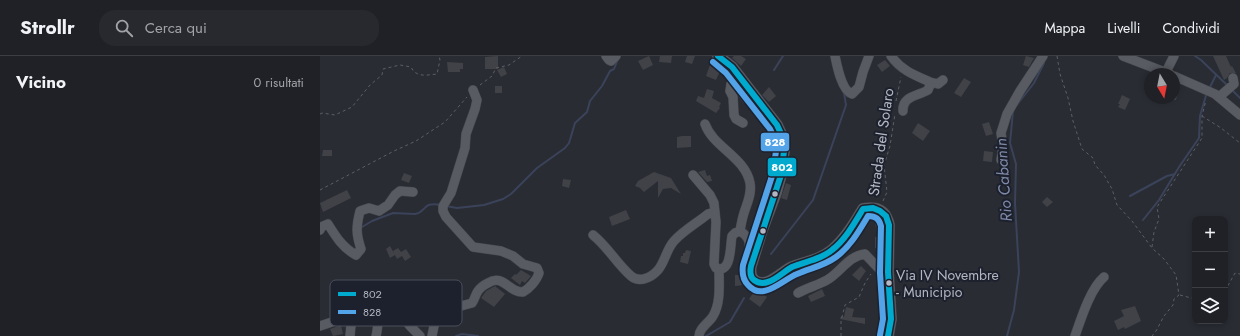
<!DOCTYPE html>
<html lang="it">
<head>
<meta charset="utf-8">
<style>
  :root { --surface:#1f2126; --page:#27292e; --text:#f1f3f6; --muted:#a1a3a7; --line:#3c3e43 }
  body { margin:0; font-family:Jost,sans-serif; background:var(--page); color:var(--text) }
  .controls { position:absolute; right:12px; bottom:12px; display:grid; overflow:hidden; border-radius:8px; box-shadow:0 2px 6px #0003 }
  .controls button { width:36px; height:36px; display:grid; place-items:center; padding:0; border:0; border-bottom:1px solid var(--line); background:var(--surface); color:var(--text); font:20px sans-serif }
  .compass { position:absolute; left:824px; top:12px; width:36px; height:36px; border-radius:50%; background:var(--surface); box-shadow:0 2px 6px #0003; rotate:170deg }
  .list { margin:0; padding:0; list-style:none }
  h2 { display:flex; justify-content:space-between; align-items:center; height:52px; margin:0; padding:0 16px; font-size:17px }
  h2 small { font-size:13px; font-weight:400; color:var(--muted) }
  .icon { flex:none; width:22px; height:22px; fill:none; stroke:currentColor; stroke-width:2; stroke-linecap:round; stroke-linejoin:round }
  .map { position:relative; flex:none; width:920px; height:280px; overflow:hidden }
  header { display:flex; align-items:center; gap:24px; box-sizing:border-box; height:56px; padding:0 20px; background:var(--surface); border-bottom:1px solid var(--line) }
  header strong { font-size:19px }
  nav { display:flex; gap:22px; margin-inline-start:auto; font-size:14px }
  .search { width:280px; height:36px; background:var(--page); display:flex; align-items:center; gap:10px; box-sizing:border-box; padding:0 14px; border-radius:16px; color:var(--muted); font-size:15px }
  main { display:flex }
  aside { flex:1; background:var(--surface) }
  .map>svg:first-child { display:block }
</style>
</head>
<body>
<header>
<strong>Strollr</strong>
<div class="search"><svg class="icon" aria-label="search" viewBox="0 0 24 24"><circle cx="10" cy="10" r="6"/><path d="M15 15l6 6"/></svg>Cerca qui</div>
<nav><a>Mappa</a><a>Livelli</a><a>Condividi</a></nav>
</header>
<main>
<aside>
<h2>Vicino<small>0 risultati</small></h2>
<ul class="list">
</ul>
</aside>
<div class="map">
<svg width="920" height="280" viewBox="0 0 920 280">
  <rect width="100%" height="100%" fill="#292c33"/>
  <g fill="none" stroke-linecap="round" stroke-linejoin="round">
    <!-- stream -->
    <path stroke="#3b435a" stroke-width="2" d="M875 0 881 4 908 30
      M454 14 463 0
      M889 33 896 19
      M912 34 920 42
      M696 50 714 27 724 7
      M810 140 847 120 855 118
      M126 150 137 152 164 149 183 143 191 138 217 112 245 92 249 87 255 67 267 56 270 45 282 30 290 15 294 13 298 3
      M823 164 839 144 859 111 879 82 880 60 887 36
      M42 171 52 165 73 157 95 158C107 156 102 145 121 149
      M451 198 493 144 526 49 524 37
      M136 280 142 278 158 280
      M386 280 410 266 424 242
      M687 280 694 254 699 216 695 147 696 108 690 87 693 55"/>
  </g>
  <!-- building -->
  <path fill="#404248" d="M178 0V13H165V1Z
    M329 0 333 9 323 14 318 5Z
    M340 0H352L351 7 339 6Z
    M367 0H375L372 8 365 6Z
    M414 0H421L426 3 421 10 412 2Z
    M706 0 714 2 709 11 703 9Z
    M893 0H906L911 11 912 10 916 17H910L907 22 904 24Z
    M565 4 570 10 562 16 557 9Z
    M127 6 143 7V13H140V16H128Z
    M390 9 401 13 396 24 386 20Z
    M184 11 187 18 181 21 177 14Z
    M644 22 651 26 641 41 634 37Z
    M854 28 860 29 856 44H854Z
    M175 30H182V37H175Z
    M449 31 456 40 449 46 442 39Z
    M387 33 394 35 392 42 401 47 399 51 400 52 396 57 376 45 378 40 384 42Z
    M802 39 810 43 805 54 798 51 800 48H798Z
    M669 66 673 78 666 80 662 68Z
    M598 67 610 75 603 85 592 77Z
    M448 76 453 86 444 90 439 80Z
    M362 80H371V91L357 92V81Z
    M3 94H12V100H2Z
    M664 95 673 96 672 106 663 105Z
    M385 114 387 120 390 119 392 125 387 126 378 116Z
    M334 116 351 122 361 138 351 132 343 133 338 142V125L324 136 320 132 315 130 318 125Z
    M84 117 92 120 89 127 81 124Z
    M243 123 251 124 249 132 242 130Z
    M466 127 471 129 467 144 461 142Z
    M27 134 31 142 3 156 0 147Z
    M727 141 733 146 727 151 722 146Z
    M306 154 310 163 292 170 289 161Z
    M559 162 562 170 561 193 555 192V181H558L554 163Z
    M70 190 75 199 70 202 66 193Z
    M78 192 81 196 86 193 91 201 85 205 82 200 77 203 73 195Z
    M366 194 371 195 368 208 360 206 361 200H363V197H365Z
    M541 210 546 215 539 225 532 219Z
    M201 214 211 220 205 227 202 225 200 229 191 222 195 218 196 219Z
    M415 219H424V229L415 230Z
    M175 230 185 238 174 251 161 242 166 235Z
    M502 233 505 240 491 246 488 240Z
    M434 236 438 239 440 236 447 241 440 251 429 243Z
    M815 250 821 265 805 273 804 271 798 274 794 265 804 260 801 254Z
    M526 251 534 253 532 261 545 262V268L520 263 521 260 524 261Z
    M21 269 23 278 13 280 10 273Z"/>
  <g fill="none" stroke-linecap="round" stroke-linejoin="round">
    <!-- minor casing -->
    <g stroke="#44474c" stroke-width="10">
      <path id="minor" d="M286 0 289 4 291 5 296 0
        M515 0C517 10 522 35 532 38L539 31 543 16 549 0
        M571 0C581 14 594 19 610 26V29L608 34C598 40 582 40 583 55
        M803 0 850 18
        M846 16 854 0
        M854 20 895 38 920 59
        M610 26 618 28 623 24
        M899 41 914 28 913 22
        M423 67 416 63 414 59 413 41 410 35 411 28 417 29C423 38 428 50 440 47
        M385 68C393 91 425 101 430 127 432 138 427 147 424 157 422 163 421 169 420 175
        M681 104 683 91 681 77 687 58 700 35 723 0
        M373 119 390 139 394 147 396 166 394 208 396 212C412 218 410 189 412 180L415 177 420 175C437 186 425 195 428 209
        M0 174 1 171 8 168C16 181 23 192 36 199L41 193C36 178 36 171 40 155L49 152 59 155 68 149 75 139 80 135 93 136
        M273 179C288 191 297 208 311 220 319 227 331 222 338 214 345 206 346 194 354 185 364 174 377 167 388 158L394 156
        M478 237C487 232 498 229 507 224 521 216 528 200 545 198L561 215 568 216
        M0 270 24 262 28 263 31 269 30 280
        M56 280C59 272 56 241 73 248L90 270 100 280
        M112 280 116 260 119 256 152 247C155 243 155 239 158 235 160 232 164 229 168 227 183 217 189 237 203 236 209 233 217 224 219 217L217 212 203 208 193 200 181 195 153 191 126 161 123 155V150L131 137 145 92 146 78 155 53 157 44 153 34
        M379 280C379 272 389 267 393 260 401 247 399 228 399 213
        M755 280C761 263 770 233 784 221"/>
    </g>
    <!-- major casing -->
    <g stroke="#464950" stroke-width="12">
      <path id="major" d="M398 0 412 11 457 69 463 82 464 95 461 119 456 137 442 174 431 210C430 215 430 220 434 224 446 234 461 216 472 211 487 205 498 205 512 194 525 183 534 168 543 153 558 150 566 155 569 169L568 216 571 263 568 280"/>
    </g>
    <!-- path -->
    <path stroke="#5d5f66" stroke-width="1" stroke-dasharray="3 3" stroke-linecap="butt" d="M737 0 740 18 748 42 753 65 762 93 773 102 775 109 784 119 792 133 797 149 812 165 832 192 844 203 856 219 859 239 854 243 853 249 844 260 836 275 832 280
      M160 29 172 20 176 12 189 9 202 0
      M576 45 581 21
      M0 58 2 57 15 59 32 51 50 29 62 19 63 13 80 9 91 11C96 22 107 19 117 18L120 4 119 0
      M882 60 901 72 920 87
      M0 134 74 95 96 85 125 66 147 41
      M563 145 567 136 564 109 570 90 575 58
      M832 191 834 176 839 163 837 151 882 82V60L886 44
      M905 235 915 217 920 218
      M860 239 875 243
      M521 280V265L525 249 539 241 545 227 551 218"/>
    <!-- minor -->
    <use href="#minor" stroke="#585b62" stroke-width="9"/>
    <!-- major -->
    <use href="#major" stroke="#5b5d63" stroke-width="11"/>
    <!-- bus-1 casing -->
    <g stroke="#1d212d" stroke-width="9">
      <path id="bus-1" d="M398 0 412 11 457 69 463 82 464 95 461 119 431 210C430 215 430 221 434 224 447 234 462 216 472 211 486 205 500 204 512 194 525 184 534 168 543 153L553 152 560 155 566 160 569 169 568 216 571 263 568 280"/>
    </g>
    <!-- bus-2 casing -->
    <g stroke="#1d212d" stroke-width="9">
      <path id="bus-2" d="M393 6 406 17 450 73 455 84 456 95 453 117 423 209C422 216 422 223 428 229 443 246 462 224 477 218 490 212 504 210 516 201 530 191 539 175 548 160 556 160 559 163 561 170L560 217 563 263 560 279"/>
    </g>
    <!-- bus-1 -->
    <use href="#bus-1" stroke="#00a9ce" stroke-width="6"/>
    <!-- bus-2 -->
    <use href="#bus-2" stroke="#53a3e8" stroke-width="6"/>
  </g>
  <!-- markers -->
  <g fill="#b3b7c4" stroke="#1d212d" stroke-width="1.5">
    <circle cx="455" cy="138" r="3.5"/>
    <circle cx="443" cy="175" r="3.5"/>
    <circle cx="569" cy="227" r="3.5"/>
  </g>
  <g text-anchor="middle" stroke-width="4" stroke-linejoin="round" paint-order="stroke">
    <!-- bus labels -->
    <g font-size="14" fill="#b3b7c4" stroke="#1d212d" text-anchor="start">
      <text x="576" y="224">Via IV Novembre<tspan x="576" dy="17">- Municipio</tspan></text>
    </g>
    <!-- street labels -->
    <g font-size="15" fill="#b3b7c4" stroke="#1d212d">
      <text transform="translate(561 86) rotate(-82)" y="5">Strada del Solaro</text>
    </g>
    <!-- water labels -->
    <g font-size="16" font-style="italic" fill="#7f8aa8" stroke="#1d212d">
      <text transform="translate(683 124) rotate(-94)" y="6">Rio Cabanin</text>
    </g>
  </g>
  <!-- legend -->
  <rect x="10" y="224" width="132" height="46" rx="6" fill="#1d212d" stroke="#4a4e5a" stroke-width="1"/>
  <rect x="18" y="236" width="18" height="4" fill="#00a9ce"/>
  <rect x="18" y="254" width="18" height="4" fill="#53a3e8"/>
  <g font-size="11" fill="#b3b7c4">
    <text x="43" y="242">802</text>
    <text x="43" y="260">828</text>
  </g>
  <g stroke="#1d212d" stroke-width="1.5">
    <rect x="440" y="76" width="30" height="20" rx="4" fill="#53a3e8"/>
    <rect x="447" y="101" width="30" height="20" rx="4" fill="#00a9ce"/>
  </g>
  <g font-size="11" text-anchor="middle" font-weight="bold" fill="#fff">
    <text x="455" y="90">828</text>
    <text x="462" y="115">802</text>
  </g>
</svg>
<div class="controls">
<button>+</button>
<button>−</button>
<button><svg class="icon" aria-label="layers" viewBox="0 0 24 24"><path d="M12 4l9 5-9 5-9-5zM3 14l9 5 9-5"/></svg></button>
</div>
<svg class="compass" viewBox="-18 -18 36 36"><path d="M0-13l5 13h-10z" fill="#e53935"/><path d="M0 13l5-13h-10z" fill="#a1a3a7"/></svg>
</div>
</main>
</body>
</html>
